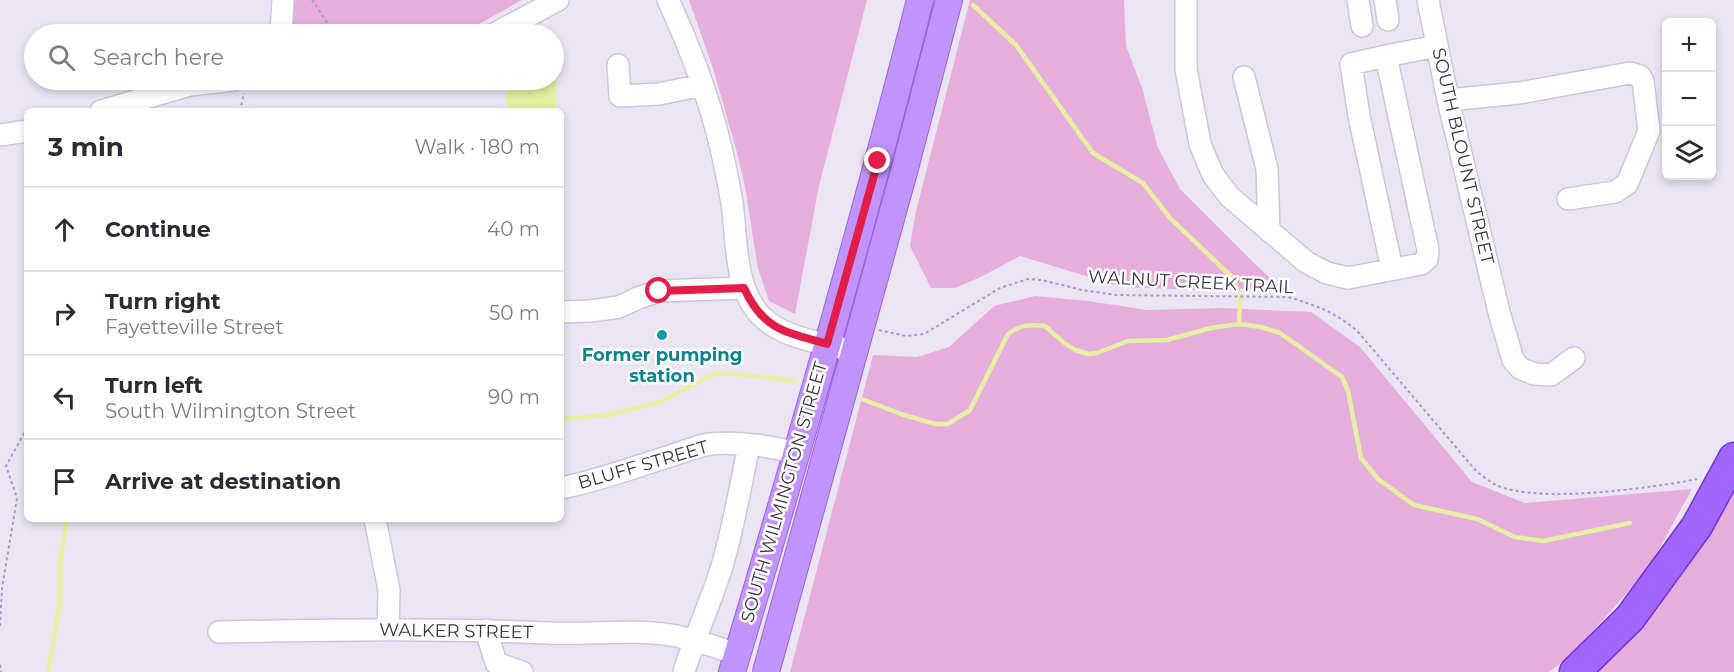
<!DOCTYPE html>
<html lang="en">
<head>
<meta charset="utf-8">
<style>
  :root { --surface:#fff; --page:#f2f2f3; --text:#2b2b33; --muted:#7c7c81; --line:#e1e1e2 }
  body { margin:0; font-family:Montserrat,sans-serif; background:var(--page); color:var(--text) }
  .controls { position:absolute; right:18px; top:18px; display:grid; overflow:hidden; border-radius:9px; box-shadow:0 3px 9px #0003 }
  .controls button { width:54px; height:54px; display:grid; place-items:center; padding:0; border:0; border-bottom:2px solid var(--line); background:var(--surface); color:var(--text); font:30px sans-serif }
  .stop { position:absolute; width:18px; height:18px; margin:-14px; border:4px solid #e11d48; border-radius:50%; background:#fff }
  .stop.end { background:#e11d48; border-color:#fff; box-shadow:0 2px 6px #0008 }
  .list { margin:0; padding:0; list-style:none }
  h2 { display:flex; justify-content:space-between; align-items:center; height:78px; margin:0; padding:0 24px; font-size:26px }
  h2 small { font-size:20px; font-weight:400; color:var(--muted) }
  .list li { display:grid; grid-template-columns:39px 1fr auto; gap:18px; align-items:center; box-sizing:border-box; height:84px; padding:0 24px; border-top:2px solid var(--line) }
  .list b { display:block; font-size:22px; white-space:nowrap }
  .list p { margin:0; font-size:20px; white-space:nowrap; color:var(--muted) }
  .list em { font-size:20px; font-style:normal; color:var(--muted) }
  .icon { flex:none; width:33px; height:33px; fill:none; stroke:currentColor; stroke-width:2; stroke-linecap:round; stroke-linejoin:round }
  .map { position:relative; flex:none; width:1734px; height:672px; overflow:hidden }
  .search { position:absolute; background:var(--surface); box-shadow:0 3px 9px #0003; left:24px; top:24px; width:540px; height:66px; display:flex; align-items:center; gap:15px; box-sizing:border-box; padding:0 21px; border-radius:33px; color:var(--muted); font-size:22px }
  .panel { position:absolute; background:var(--surface); box-shadow:0 3px 9px #0003; left:24px; top:108px; width:540px; height:414px; border-radius:9px }
  .map>svg:first-child { display:block }
</style>
</head>
<body>
<div class="map">
<svg width="1734" height="672" viewBox="0 0 1734 672">
  <rect width="100%" height="100%" fill="#ebe5f3"/>
  <!-- green -->
  <path fill="#e7aedd" d="M292 0H522L479 24 451 34H291Z
    M689 0H867L819 186 795 314 769 301 758 269 745 186 736 149 713 68Z
    M970 0H1124L1126 46 1142 88 1158 148 1180 189 1253 262 1281 288 1197 290 1122 287 1020 256 981 277 955 288H931L910 246 916 211Z
    M1035 296 1088 301 1147 310 1222 308 1311 312 1360 347 1472 482 1525 503 1692 489 1647 571 1569 657 1549 672H790L873 355 917 357 949 347 994 306Z
    M1734 481V672H1589Z"/>
  <!-- water -->
  <path fill="#e6f0a2" d="M556 81 557 111H507L505 86Z"/>
  <g fill="none" stroke-linecap="round" stroke-linejoin="round">
    <!-- stream -->
    <path stroke="#e6f0a2" stroke-width="4.5" d="M973 5 1016 45 1093 153 1143 183 1170 218 1233 278 1240 298 1239 324
      M862 399 901 414 935 424H948L970 410 1008 334C1020 325 1031 324 1045 326L1063 342 1075 350 1089 354 1097 353 1128 341 1167 340 1211 328 1239 324 1261 327 1280 333 1342 377 1348 391 1361 458 1378 479 1414 505 1477 519 1515 537 1543 541 1630 523
      M561 419 607 415 660 402 712 375 728 373 796 381
      M48 672 60 602V560L67 519"/>
    <!-- minor casing -->
    <g stroke="#cec5dc" stroke-width="24">
      <path id="minor" d="M668 0C688 43 705 87 717 132 723 155 728 180 732 203 737 239 734 288 761 316 784 339 824 343 854 351
        M1186 0V69L1200 144 1213 175 1230 197 1306 262 1327 273 1348 278 1421 264 1427 259 1428 250 1386 56 1437 46
        M1358 0 1362 26
        M1385 0 1388 20
        M1428 0 1448 100 1499 312 1513 360 1520 368 1534 374 1551 375 1574 358
        M281 34 283 0
        M494 34 558 0
        M1386 56 1351 64 1359 116 1392 269
        M618 65 620 96 659 94 702 85
        M1244 77 1267 169 1269 231
        M1448 100 1519 93 1630 73 1640 76 1643 81 1649 131 1627 184 1615 192 1568 199
        M101 111 190 85 234 80
        M0 135 27 131
        M561 312 591 311 619 307 638 298 659 291 744 288
        M561 488C597 481 632 468 667 457 681 453 696 446 710 444 739 441 769 446 797 453
        M375 519 389 590 388 629
        M486 630 496 663 522 672
        M219 632C329 630 438 628 548 633 588 635 631 629 671 635 694 639 716 647 737 654
        M684 672C695 635 712 600 723 563 734 524 741 484 749 445"/>
    </g>
    <!-- major casing -->
    <g stroke="#9863e3" stroke-width="28">
      <path id="major" d="M732 672C799 449 863 225 920 0
        M766 672 905 168 949 0"/>
    </g>
    <!-- highway casing -->
    <g stroke="#7036dc" stroke-width="33">
      <path id="highway" d="M1575 672 1630 618 1697 526 1734 458"/>
    </g>
    <!-- path -->
    <path stroke="#a799c0" stroke-width="2" stroke-dasharray="3 3" stroke-linecap="butt" d="M312 0C322 12 326 27 340 34
      M395 34 403 33
      M240 111 244 93
      M879 330 906 336 924 334 1000 288 1028 279 1042 280 1082 290 1116 295 1288 297C1315 305 1338 313 1359 333L1477 472C1483 476 1490 482 1496 485 1536 504 1653 488 1697 479
      M0 626 2 588 17 498 6 466 27 428
      M0 665 1 672"/>
    <!-- minor -->
    <use href="#minor" stroke="#fff" stroke-width="21"/>
    <!-- major -->
    <use href="#major" stroke="#c194fd" stroke-width="26"/>
    <!-- highway -->
    <use href="#highway" stroke="#a066fd" stroke-width="30"/>
  </g>
  <g fill="none" stroke-linecap="round" stroke-linejoin="round">
    <!-- route -->
    <path stroke="#e11d48" stroke-width="8" d="M659 291 744 288C763 330 786 332 827 344L878 161"/>
  </g>
  <!-- markers -->
  <circle fill="#0f9aa8" stroke="#fff" stroke-width="2" cx="662" cy="335" r="6"/>
  <g text-anchor="middle" stroke-width="5" stroke-linejoin="round" paint-order="stroke">
    <!-- street labels -->
    <g font-size="18" fill="#3a3545" stroke="#fff">
      <text transform="translate(1463 156) rotate(77)" y="6">SOUTH BLOUNT STREET</text>
      <text transform="translate(1191 282) rotate(3)" y="6">WALNUT CREEK TRAIL</text>
      <text transform="translate(643 465) rotate(-16)" y="6">BLUFF STREET</text>
      <text transform="translate(784 492) rotate(-74)" y="6">SOUTH WILMINGTON STREET</text>
      <text transform="translate(456 631) rotate(1)" y="6">WALKER STREET</text>
    </g>
    <!-- culture labels -->
    <g font-size="18" font-weight="bold" fill="#0d838f" stroke="#fff">
      <text x="662" y="361">Former pumping<tspan x="662" dy="21">station</tspan></text>
    </g>
  </g>
</svg>
<div class="controls">
<button>+</button>
<button>−</button>
<button><svg class="icon" aria-label="layers" viewBox="0 0 24 24"><path d="M12 4l9 5-9 5-9-5zM3 14l9 5 9-5"/></svg></button>
</div>
<div class="stop" style="left:659px;top:291px"></div>
<div class="stop end" style="left:878px;top:161px"></div>
<div class="search"><svg class="icon" aria-label="search" viewBox="0 0 24 24"><circle cx="10" cy="10" r="6"/><path d="M15 15l6 6"/></svg>Search here</div>
<section class="panel">
<h2>3 min<small>Walk · 180 m</small></h2>
<ul class="list">
<li><svg class="icon" aria-label="ahead" viewBox="0 0 24 24"><path d="M12 20V5M6 11l6-6 6 6"/></svg><div><b>Continue</b></div><em>40 m</em></li>
<li><svg class="icon" aria-label="right" viewBox="0 0 24 24"><path d="M7 20v-9h11M14 6l5 5-5 5"/></svg><div><b>Turn right</b><p>Fayetteville Street</p></div><em>50 m</em></li>
<li><svg class="icon" aria-label="left" viewBox="0 0 24 24"><path d="M17 20v-9H6M10 6l-5 5 5 5"/></svg><div><b>Turn left</b><p>South Wilmington Street</p></div><em>90 m</em></li>
<li><svg class="icon" aria-label="arrive" viewBox="0 0 24 24"><path d="M6 21V4h12l-3 4 3 4H6"/></svg><div><b>Arrive at destination</b></div></li>
</ul>
</section>
</div>
</body>
</html>
